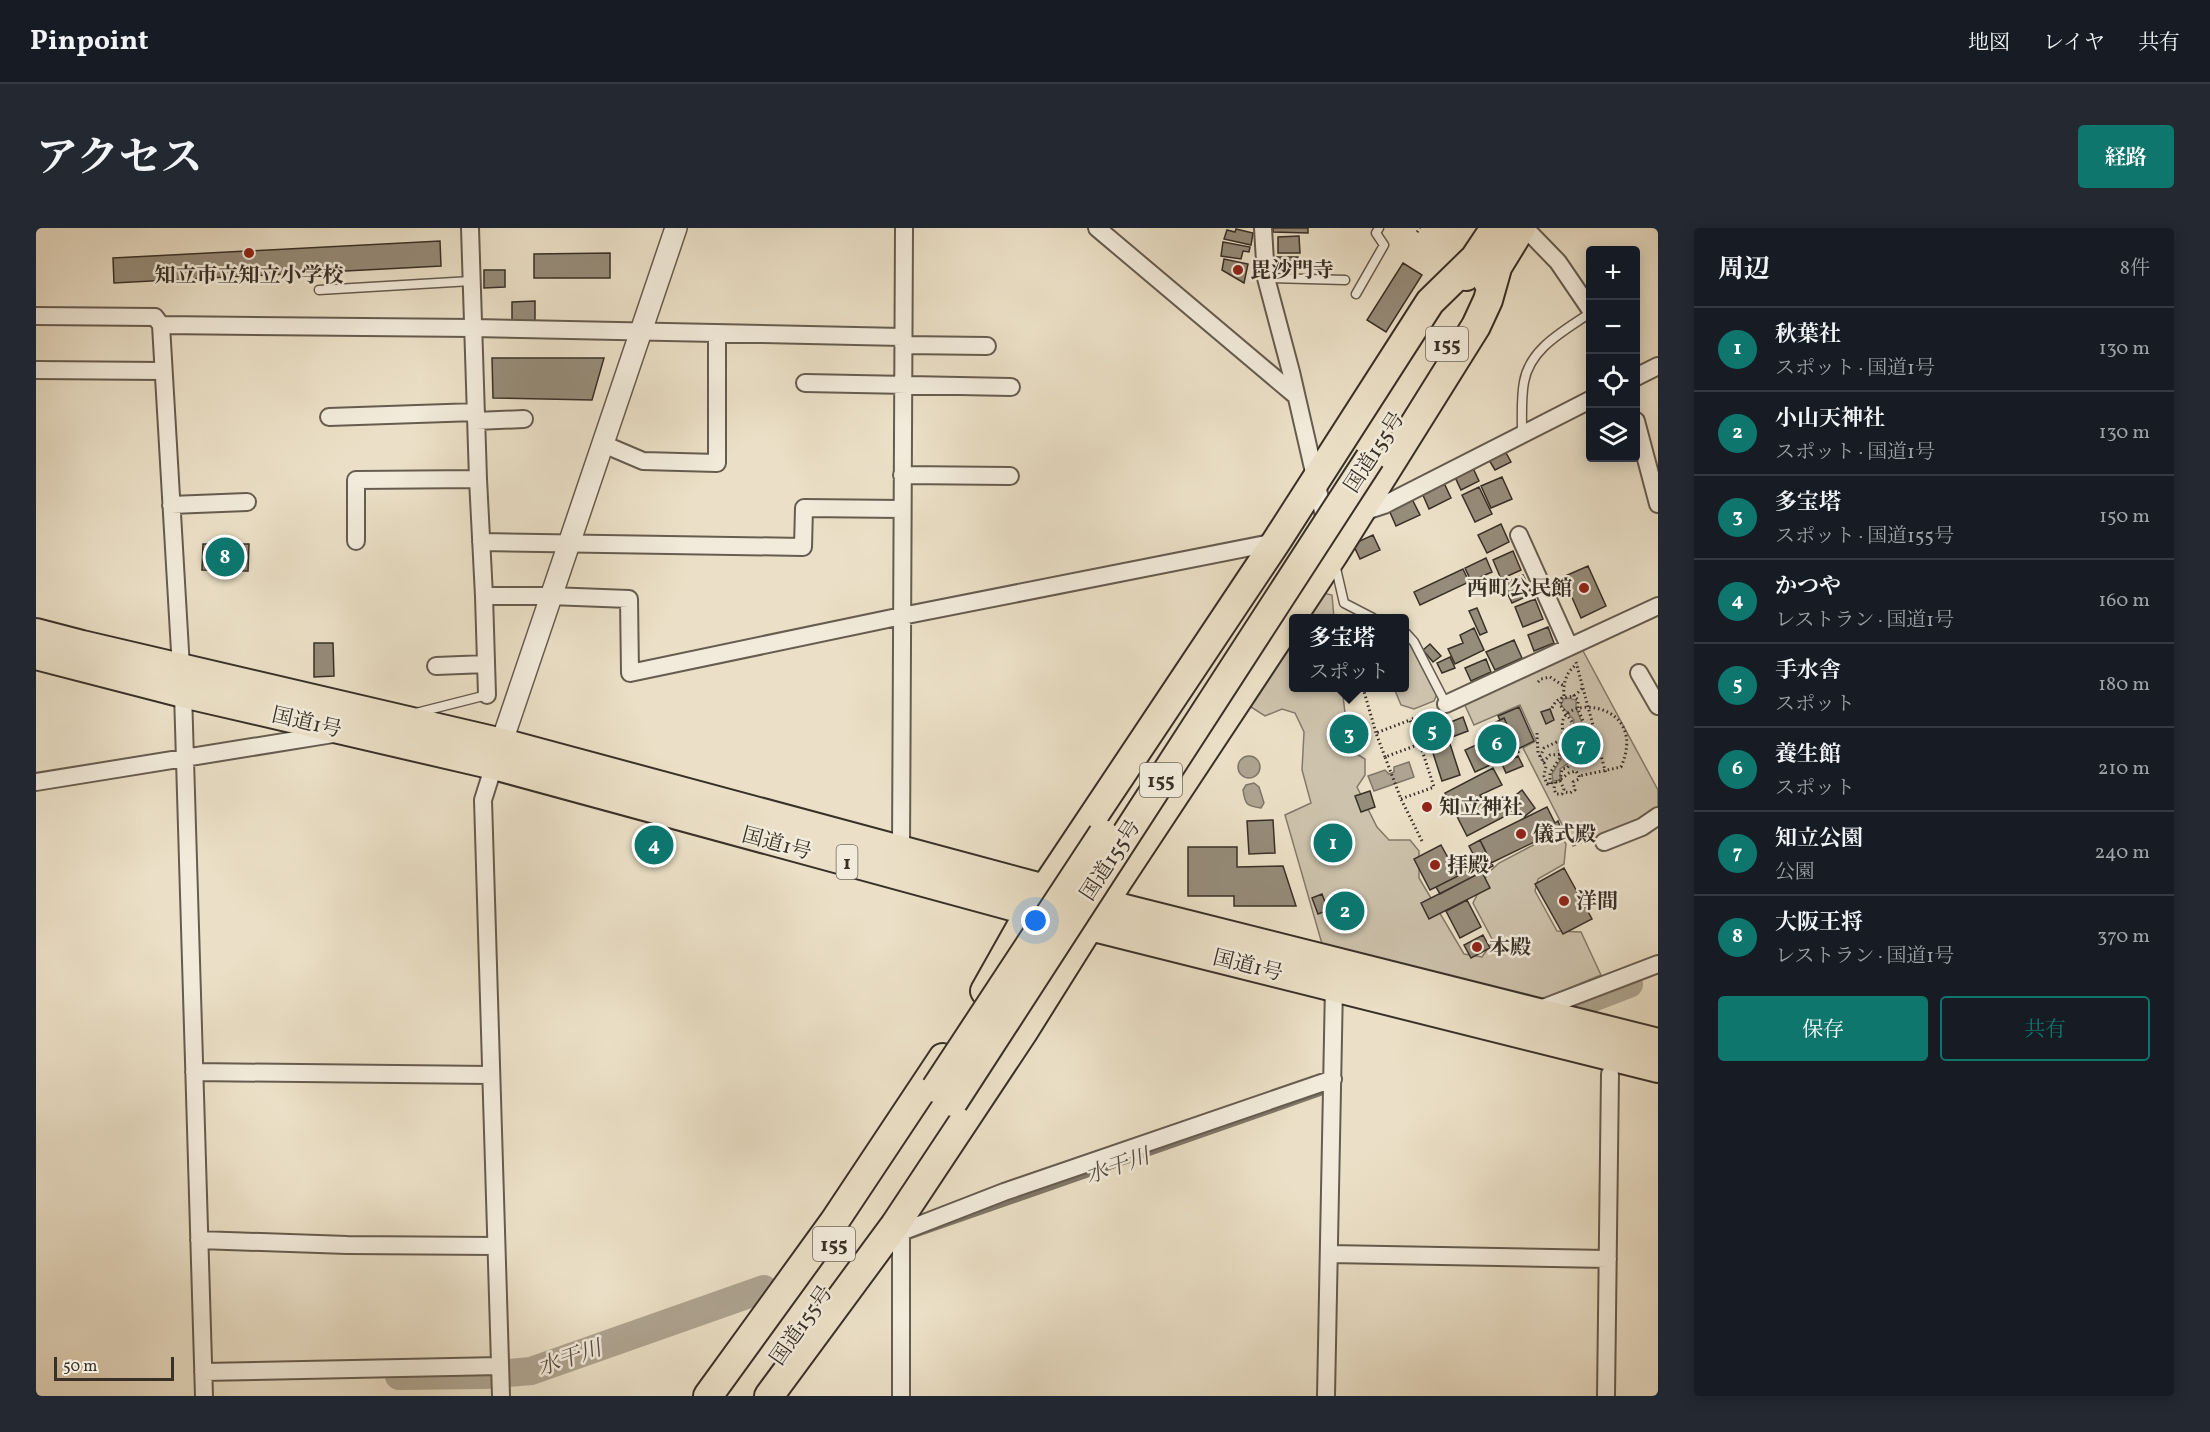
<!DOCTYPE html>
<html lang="ja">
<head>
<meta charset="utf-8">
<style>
  :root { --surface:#171b24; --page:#242831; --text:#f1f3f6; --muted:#9ea1a6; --line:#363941; --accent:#0f766e }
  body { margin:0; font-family:Vollkorn,"Noto Serif JP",serif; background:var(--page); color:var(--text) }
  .controls { position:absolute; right:18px; top:18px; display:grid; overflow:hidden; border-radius:6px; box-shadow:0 3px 15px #0003 }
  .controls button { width:54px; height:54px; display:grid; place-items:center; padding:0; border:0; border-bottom:2px solid var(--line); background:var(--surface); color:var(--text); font:30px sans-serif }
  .scale { position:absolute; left:18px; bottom:15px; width:120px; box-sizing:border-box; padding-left:6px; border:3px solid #393027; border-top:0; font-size:16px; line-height:21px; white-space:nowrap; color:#393027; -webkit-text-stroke:4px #f2ebdb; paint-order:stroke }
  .you { position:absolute; left:1000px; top:693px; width:21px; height:21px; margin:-15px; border:4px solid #fff; border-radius:50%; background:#1a73e8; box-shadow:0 0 0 9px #1a73e833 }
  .badge { display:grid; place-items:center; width:39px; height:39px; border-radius:50%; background:var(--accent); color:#fff; font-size:20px; font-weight:700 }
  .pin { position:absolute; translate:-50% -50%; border:3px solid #fff; box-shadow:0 2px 6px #0006 }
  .popup { position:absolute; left:1253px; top:386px; width:120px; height:78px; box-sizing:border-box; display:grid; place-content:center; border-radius:6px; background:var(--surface); filter:drop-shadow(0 2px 4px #0005); font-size:20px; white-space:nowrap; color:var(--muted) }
  .popup b { font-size:22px; color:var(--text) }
  .popup::after { content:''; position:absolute; left:50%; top:100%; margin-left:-12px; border:12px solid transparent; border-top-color:var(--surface) }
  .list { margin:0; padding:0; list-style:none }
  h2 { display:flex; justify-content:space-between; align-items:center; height:78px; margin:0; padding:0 24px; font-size:26px }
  h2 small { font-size:20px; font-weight:400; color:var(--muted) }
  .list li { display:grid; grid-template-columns:39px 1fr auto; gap:18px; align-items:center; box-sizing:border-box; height:84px; padding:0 24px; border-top:2px solid var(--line) }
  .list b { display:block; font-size:22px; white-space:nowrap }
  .list p { margin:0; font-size:20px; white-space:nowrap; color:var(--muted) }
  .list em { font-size:20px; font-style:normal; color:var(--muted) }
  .actions { display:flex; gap:12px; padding:18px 24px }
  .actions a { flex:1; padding:14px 0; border:2px solid var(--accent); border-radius:6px; text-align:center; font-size:21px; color:var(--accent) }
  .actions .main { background:var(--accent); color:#fff }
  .icon { flex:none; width:33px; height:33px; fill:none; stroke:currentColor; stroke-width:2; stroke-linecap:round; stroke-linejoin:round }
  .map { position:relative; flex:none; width:1622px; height:1168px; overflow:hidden; border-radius:6px }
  header { display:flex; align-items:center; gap:36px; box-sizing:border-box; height:84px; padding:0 30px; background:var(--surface); border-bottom:2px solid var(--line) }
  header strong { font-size:28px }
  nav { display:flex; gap:33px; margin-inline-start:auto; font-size:21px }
  .intro { display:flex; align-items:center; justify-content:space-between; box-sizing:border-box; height:144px; padding:0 36px }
  h1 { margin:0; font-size:42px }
  .button { padding:15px 27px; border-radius:6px; background:var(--accent); color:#fff; font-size:21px; font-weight:700 }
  main { display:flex; gap:36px; padding:0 36px }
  aside { flex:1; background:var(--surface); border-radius:6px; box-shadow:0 3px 15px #0003 }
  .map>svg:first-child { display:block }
</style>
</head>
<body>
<header>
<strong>Pinpoint</strong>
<nav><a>地図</a><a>レイヤ</a><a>共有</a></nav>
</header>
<div class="intro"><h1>アクセス</h1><a class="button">経路</a></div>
<main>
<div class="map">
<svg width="1622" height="1168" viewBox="0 0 1622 1168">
  <rect width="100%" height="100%" fill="#ebe0c7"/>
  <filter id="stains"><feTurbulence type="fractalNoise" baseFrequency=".00333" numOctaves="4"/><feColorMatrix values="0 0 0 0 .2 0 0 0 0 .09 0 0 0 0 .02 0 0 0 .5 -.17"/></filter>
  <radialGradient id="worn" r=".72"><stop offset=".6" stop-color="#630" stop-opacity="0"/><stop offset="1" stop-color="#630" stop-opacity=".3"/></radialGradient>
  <!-- green -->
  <path fill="#cdc2ac" stroke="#83796a" stroke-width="1.5" d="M1282 364 1296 367 1298 390H1265Z
    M1257 402 1258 460H1306L1310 493 1303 498 1301 514 1329 531V547L1321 559 1341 599 1353 612H1374L1383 623V650L1428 726 1446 729 1457 713 1437 675 1452 645 1463 635 1522 604 1530 616 1528 636 1502 651 1499 663 1521 703 1545 704 1565 747 1507 771 1286 716 1249 587 1275 575 1266 542 1268 504 1259 485 1246 481 1229 488 1215 479 1214 469Z
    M1369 411 1374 416 1401 466 1398 473 1378 481 1365 477 1358 460H1368Z
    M1546 421 1622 562V581L1602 593 1537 618 1487 520 1500 513 1484 477 1438 497 1427 473Z"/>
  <!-- water -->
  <path fill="#aea491" stroke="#7f7667" stroke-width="1.5" d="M1532 470 1540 472V480L1546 495 1544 502 1546 517 1552 519 1554 522 1548 528 1544 527 1543 521 1540 519 1530 521 1529 528 1531 530 1540 528 1544 534 1541 536 1534 534 1524 541V552L1517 553 1516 546 1525 531V520L1533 513 1538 512 1536 503 1538 492 1525 477 1528 471Z
    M1202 539a11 11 0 1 1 22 0a11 11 0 1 1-22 0Z
    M1373 534 1378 549 1338 563 1332 548 1349 542 1353 546 1358 544V539Z
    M1218 555 1223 559 1228 575 1225 580C1210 578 1209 576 1207 562L1210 557Z"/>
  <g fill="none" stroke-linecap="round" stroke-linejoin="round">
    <!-- stream -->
    <path stroke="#7f7667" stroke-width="4.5" d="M875 1009 1287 865"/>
    <!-- river -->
    <path stroke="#aea491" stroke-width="28" d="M1528 781 1593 756
      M363 1148 449 1147 495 1143 728 1061"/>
  </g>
  <!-- building -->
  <path fill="#968c7a" stroke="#393027" stroke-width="1.5" d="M1237 0H1272V5L1237 4Z
    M1200 1 1217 5 1215 17 1188 11 1191 2 1199 4Z
    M1263 8 1264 25H1242V9Z
    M404 13 405 38 78 55 77 30Z
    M1187 14 1214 19 1213 24 1207 23 1205 31 1185 28Z
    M574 25V50H498V26Z
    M1241 29H1262L1263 42H1241Z
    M1188 31 1212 36 1208 55 1186 42Z
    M1367 35 1386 47 1350 104 1331 92Z
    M448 42H469V59L448 60Z
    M499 73V94H476V74Z
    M456 130H568L556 172 457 170Z
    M1469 223 1475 234 1459 242 1453 232Z
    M1436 238 1443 253 1425 262 1418 247Z
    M1466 249 1476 271 1455 280 1445 258Z
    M1408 255 1415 270 1393 281 1386 265Z
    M1443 259 1456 286 1439 294 1426 267Z
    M1376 271 1384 287 1360 298 1353 282Z
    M1465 296 1473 314 1451 325 1442 307Z
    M1337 307 1344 322 1324 331 1317 316Z
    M167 316H213L212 343 166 342Z
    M1477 323 1485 342 1465 351 1457 332Z
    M1450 330 1456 344 1435 353 1429 340Z
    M1552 338 1570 378 1545 390 1527 349Z
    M1427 341 1433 354 1384 377 1378 364Z
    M1487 347 1496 366 1476 375 1467 356Z
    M1499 371 1507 391 1487 399 1479 379Z
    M1441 380 1451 404 1444 407 1433 383Z
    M1512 399 1518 415 1498 423 1492 407Z
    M1438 400 1448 422 1419 436 1412 421 1427 415 1424 407Z
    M1478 412 1486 430 1459 442 1450 424Z
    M278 415H297L298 448 278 449Z
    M1394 416 1405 428 1397 434 1387 422Z
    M1414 429 1419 440 1406 445 1401 435Z
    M1450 431 1455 444 1435 453 1429 440Z
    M1483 479 1498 513 1482 521 1468 490 1464 492 1462 488Z
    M1514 481 1518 492 1510 496 1505 484Z
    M1427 489 1432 503 1416 509 1410 496Z
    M1468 490 1483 524 1439 544 1429 522 1453 511 1448 500Z
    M1399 492 1405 509 1393 513 1388 496Z
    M1318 497 1322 510 1308 515 1304 502Z
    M1414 516 1424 547 1406 553 1396 522Z
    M1482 528 1487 538 1470 545 1466 536Z
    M1457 540 1466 557 1444 567 1450 578 1471 567 1479 583 1431 608 1409 565Z
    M1486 562 1499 580 1488 589 1475 571Z
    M1334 563 1339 579 1325 584 1319 568Z
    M1511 579 1519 595 1522 593 1525 601 1455 635 1444 612Z
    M1237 592 1239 625 1213 626 1211 593Z
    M604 602 631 603 633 632 605 631Z
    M1306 602 1313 622 1297 628 1296 623 1281 628 1277 617 1292 612 1290 608Z
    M1444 612 1451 626 1440 632 1433 618Z
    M1405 617 1422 648 1394 662 1378 631Z
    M1152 619H1201V639L1247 638 1260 678H1198V668H1152Z
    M1451 626 1457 638 1404 666 1400 659 1422 648 1419 643Z
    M1528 640 1556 691 1527 706 1499 656Z
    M1446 644 1454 660 1393 691 1385 675Z
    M1286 666 1292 682 1282 686 1276 670Z
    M1431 672 1445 699 1424 710 1410 683Z
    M1447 707 1454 720 1435 730 1428 717Z"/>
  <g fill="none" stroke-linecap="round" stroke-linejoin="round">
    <!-- service casing -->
    <g stroke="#665c4f" stroke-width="11">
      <path id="service" d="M1230 50 1309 52
        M283 62 435 53
        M1320 66 1348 17 1340 5 1343 0
        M1486 205C1486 188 1485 170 1488 154 1494 120 1528 103 1554 85
        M1299 336 1308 375 1337 390
        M1368 403 1378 414 1410 476
        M380 485 451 467"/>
    </g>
    <!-- minor casing -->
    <g stroke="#665c4f" stroke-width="20">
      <path id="minor" d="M434 0 442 251 448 368H514L593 371 594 445 866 388 1240 314
        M1061 0 1259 167
        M1227 0 1230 50 1255 144 1291 301
        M1489 0 1522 34 1554 81
        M0 88 119 89 125 97 437 100 866 109
        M125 97 145 440
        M867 117 951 118
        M0 142 127 143
        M1600 149 1622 138
        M769 155 975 159
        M293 189 440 184
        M440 193 488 191
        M1600 193 1622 276
        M567 216 607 233 681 235V106
        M866 247 974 248
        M135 277 211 274
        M1324 285 1348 277 1554 172
        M1483 307 1533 418
        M320 313V252L442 251
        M445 314 767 319 768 280 866 281
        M448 368 451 467
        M400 438 450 436
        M1603 445 1622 478
        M147 465 168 1168
        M1410 476 1622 378
        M458 537 447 572 465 1168
        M0 554 297 506
        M1568 614 1606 599 1622 588
        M865 623 868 0
        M1499 783 1622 736
        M158 844 455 847
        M859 997 865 1004V1168
        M865 1004 968 964 1297 851
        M163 1012 311 1017 460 1018
        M1293 1026 1572 1031
        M167 1144 464 1138
        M1290 1168 1298 758
        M1570 1168 1574 846"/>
    </g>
    <!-- tertiary casing -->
    <g stroke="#665c4f" stroke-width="24">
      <path id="tertiary" d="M461 528 640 0"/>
    </g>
    <!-- trunk casing -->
    <g stroke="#393027" stroke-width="32">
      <path id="trunk" d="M1430 48 1439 30 1459 0
        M1452 54 1485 0
        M0 405 46 417 466 515 1009 661 1622 815
        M0 427 147 465 458 537 994 683 1622 840
        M949 763 994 683 1240 314 1394 74 1439 30
        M672 1168 798 994 907 830
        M733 1168 859 997 987 804 1081 654 1297 327 1440 98 1452 72 1461 40"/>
    </g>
    <!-- path -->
    <path stroke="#393027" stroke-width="3" stroke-dasharray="1.5 3" stroke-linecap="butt" d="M1381 4 1384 0
      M1540 434 1570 546
      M1502 454 1505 451 1514 449 1528 458
      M1327 460 1340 505
      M1537 467 1542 472V481L1547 493 1545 502 1548 508 1547 515 1553 517 1555 522 1552 528 1546 530 1540 526
      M1528 468C1527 455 1530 444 1541 436
      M1516 480C1523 466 1528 472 1539 467 1541 466 1546 460 1548 459
      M1501 505 1502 525 1510 538 1508 548 1511 556 1524 553 1526 541 1531 540 1534 536H1543L1546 534V530
      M1349 529 1340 505 1374 492
      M1504 529 1508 520 1527 511C1528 505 1525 498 1527 492 1535 467 1612 477 1585 539L1543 548
      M1507 534 1514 527 1531 526 1535 528 1540 526 1541 522 1535 521 1531 526
      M1525 551 1533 545 1540 543 1543 548V551L1537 554 1539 562 1534 565 1528 564
      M1519 554 1518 561 1520 566H1526L1528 561 1524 553
      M1514 556V545L1524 530V520L1537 508 1534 504 1536 494 1524 477 1526 469
      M1365 571 1398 559 1384 516
      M1386 613 1365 571 1349 529 1384 516 1374 492 1396 482"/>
    <!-- service -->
    <use href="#service" stroke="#f2ebdb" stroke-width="8"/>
    <!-- minor -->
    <use href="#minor" stroke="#f2ebdb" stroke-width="16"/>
    <!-- tertiary -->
    <use href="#tertiary" stroke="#f2ebdb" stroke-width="21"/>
    <!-- trunk -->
    <use href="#trunk" stroke="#ebe0c7" stroke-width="28"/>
    <!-- trunk-bridge casing -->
    <g stroke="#393027" stroke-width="32" stroke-linecap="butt">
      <path id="trunk-bridge" d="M900 860 1067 606
        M917 874 1334 230"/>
    </g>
    <!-- trunk-bridge -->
    <use href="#trunk-bridge" stroke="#ebe0c7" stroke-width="28"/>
  </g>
  <!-- markers -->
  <g fill="#8f2418" stroke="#f2ebdb" stroke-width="2">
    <circle cx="213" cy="25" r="6"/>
    <circle cx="1202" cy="42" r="6"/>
    <circle cx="1548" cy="360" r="6"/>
    <circle cx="1391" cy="579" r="6"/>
    <circle cx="1485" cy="606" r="6"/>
    <circle cx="1399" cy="637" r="6"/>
    <circle cx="1528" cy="673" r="6"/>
    <circle cx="1441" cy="719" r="6"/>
  </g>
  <g text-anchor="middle" stroke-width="5" stroke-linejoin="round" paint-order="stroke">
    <!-- shield labels -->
    <g fill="#f2ebdb" stroke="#70685d" stroke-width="1.5">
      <rect x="1390" y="99" width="42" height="34" rx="4.5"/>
      <rect x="1104" y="535" width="42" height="34" rx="4.5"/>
      <rect x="800.5" y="617" width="21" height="34" rx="4.5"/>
      <rect x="777" y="999" width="42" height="34" rx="4.5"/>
    </g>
    <g font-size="20" font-weight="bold" fill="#393027">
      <text x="1411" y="123">155</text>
      <text x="1125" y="559">155</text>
      <text x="811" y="641">1</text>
      <text x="798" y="1023">155</text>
    </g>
    <!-- poi labels -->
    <g font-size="21" font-weight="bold" fill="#393027" stroke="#f2ebdb" text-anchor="start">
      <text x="1214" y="49">毘沙門寺</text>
      <text x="213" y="54" text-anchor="middle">知立市立知立小学校</text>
      <text x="1536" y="367" text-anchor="end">西町公民館</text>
      <text x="1403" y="586">知立神社</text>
      <text x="1497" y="613">儀式殿</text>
      <text x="1411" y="644">拝殿</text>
      <text x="1540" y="680">洋間</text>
      <text x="1453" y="726">本殿</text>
    </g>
    <!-- street labels -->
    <g font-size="21" fill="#393027" stroke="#f2ebdb">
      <text transform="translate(1338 224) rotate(-57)" y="7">国道155号</text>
      <text transform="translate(271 494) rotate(13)" y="7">国道1号</text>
      <text transform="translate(741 615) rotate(15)" y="7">国道1号</text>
      <text transform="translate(1074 632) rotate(-57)" y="7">国道155号</text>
      <text transform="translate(1212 737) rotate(14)" y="7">国道1号</text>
      <text transform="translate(765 1097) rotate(-55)" y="7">国道155号</text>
    </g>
    <!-- water labels -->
    <g font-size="22" font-style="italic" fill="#564d42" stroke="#f2ebdb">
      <text transform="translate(1081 937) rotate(-19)" y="8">水干川</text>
      <text transform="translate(533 1129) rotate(-19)" y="8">水干川</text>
    </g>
  </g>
  <rect width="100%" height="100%" filter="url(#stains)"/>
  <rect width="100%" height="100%" fill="url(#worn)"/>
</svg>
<div class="controls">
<button>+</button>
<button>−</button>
<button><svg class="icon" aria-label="locate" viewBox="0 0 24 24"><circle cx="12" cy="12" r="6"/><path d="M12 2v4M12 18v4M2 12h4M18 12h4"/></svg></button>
<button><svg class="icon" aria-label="layers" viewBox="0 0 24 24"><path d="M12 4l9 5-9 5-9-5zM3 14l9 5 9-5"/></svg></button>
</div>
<div class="scale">50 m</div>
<div class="you"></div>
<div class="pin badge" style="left:1297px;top:615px">1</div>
<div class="pin badge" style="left:1309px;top:683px">2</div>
<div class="pin badge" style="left:1313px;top:506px">3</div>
<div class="popup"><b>多宝塔</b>スポット</div>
<div class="pin badge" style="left:618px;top:617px">4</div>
<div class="pin badge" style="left:1396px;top:503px">5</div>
<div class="pin badge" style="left:1461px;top:516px">6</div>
<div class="pin badge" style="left:1545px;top:517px">7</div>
<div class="pin badge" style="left:189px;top:329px">8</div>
</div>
<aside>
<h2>周辺<small>8件</small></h2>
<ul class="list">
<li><span class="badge">1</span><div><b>秋葉社</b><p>スポット · 国道1号</p></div><em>130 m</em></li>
<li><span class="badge">2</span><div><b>小山天神社</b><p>スポット · 国道1号</p></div><em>130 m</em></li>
<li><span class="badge">3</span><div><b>多宝塔</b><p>スポット · 国道155号</p></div><em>150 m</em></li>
<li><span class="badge">4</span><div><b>かつや</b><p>レストラン · 国道1号</p></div><em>160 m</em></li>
<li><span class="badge">5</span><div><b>手水舎</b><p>スポット</p></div><em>180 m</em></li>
<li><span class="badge">6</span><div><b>養生館</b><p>スポット</p></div><em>210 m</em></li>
<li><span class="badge">7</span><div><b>知立公園</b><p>公園</p></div><em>240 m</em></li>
<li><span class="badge">8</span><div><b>大阪王将</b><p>レストラン · 国道1号</p></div><em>370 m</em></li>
</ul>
<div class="actions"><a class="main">保存</a><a>共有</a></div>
</aside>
</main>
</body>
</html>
